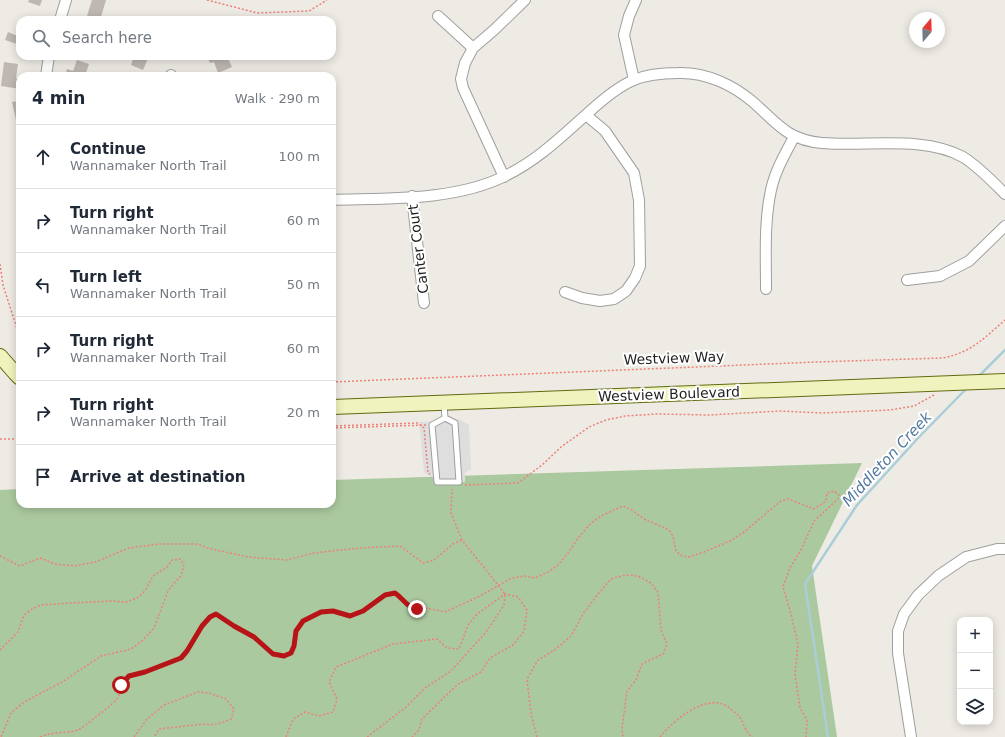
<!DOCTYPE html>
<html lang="en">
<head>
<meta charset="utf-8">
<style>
  :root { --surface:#fff; --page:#f6f6f7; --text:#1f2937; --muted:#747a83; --line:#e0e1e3 }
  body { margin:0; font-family:"DejaVu Sans",sans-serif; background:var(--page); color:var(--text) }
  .controls { position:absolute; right:12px; bottom:12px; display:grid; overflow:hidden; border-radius:8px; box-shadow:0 2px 10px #0003 }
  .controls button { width:36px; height:36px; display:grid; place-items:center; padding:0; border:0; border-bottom:1px solid var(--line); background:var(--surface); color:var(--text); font:20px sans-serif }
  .compass { position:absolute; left:909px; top:12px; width:36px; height:36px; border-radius:50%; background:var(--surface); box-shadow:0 2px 10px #0003; rotate:19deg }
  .stop { position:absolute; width:12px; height:12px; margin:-9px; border:3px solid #b71418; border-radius:50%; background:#fff }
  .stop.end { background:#b71418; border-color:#fff; box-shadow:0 1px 4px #0008 }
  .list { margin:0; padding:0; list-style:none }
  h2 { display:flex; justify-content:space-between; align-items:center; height:52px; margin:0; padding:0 16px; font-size:17px }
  h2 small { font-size:13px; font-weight:400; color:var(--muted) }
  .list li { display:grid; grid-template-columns:26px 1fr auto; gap:12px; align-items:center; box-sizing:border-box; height:64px; padding:0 16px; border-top:1px solid var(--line) }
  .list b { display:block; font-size:15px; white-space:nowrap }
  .list p { margin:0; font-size:13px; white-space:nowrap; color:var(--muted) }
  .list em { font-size:13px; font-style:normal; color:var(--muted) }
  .icon { flex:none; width:22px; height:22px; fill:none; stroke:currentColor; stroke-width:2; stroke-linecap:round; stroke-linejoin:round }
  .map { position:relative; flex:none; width:1005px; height:737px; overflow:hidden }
  .search { position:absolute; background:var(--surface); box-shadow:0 2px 10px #0003; left:16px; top:16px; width:320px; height:44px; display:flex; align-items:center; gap:10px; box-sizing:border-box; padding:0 14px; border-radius:12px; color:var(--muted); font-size:15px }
  .panel { position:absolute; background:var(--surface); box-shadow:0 2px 10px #0003; left:16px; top:72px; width:320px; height:436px; border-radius:12px }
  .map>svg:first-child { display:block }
</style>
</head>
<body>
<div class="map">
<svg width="1005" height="737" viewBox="0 0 1005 737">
  <rect width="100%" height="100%" fill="#eeebe5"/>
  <!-- forest -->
  <path fill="#abc99e" d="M862 463 812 566 837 737H0V490L20 489V504H332V480Z"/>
  <!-- parking -->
  <path fill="#dedede" d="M459 419 469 425 471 469 465 473V482L444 483 424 473 419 422Z"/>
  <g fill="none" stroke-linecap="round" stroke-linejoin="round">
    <!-- stream -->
    <path stroke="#a9ced7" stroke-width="2.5" d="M979 376 1005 350
      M828 737 805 584 857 505 919 437 968 387"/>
  </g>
  <!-- building -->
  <path fill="#beb7b2" d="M29 0H42L40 6 28 2Z
    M92 0H106L100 20 87 16Z
    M8 32 20 37V45L5 40Z
    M134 56H149L143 70 131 65Z
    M207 56H227L232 67 218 73 214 62 210 63Z
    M77 60 89 64 85 76H65L67 69 73 71Z
    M4 62 18 64 16 78 20 79V89L1 86Z
    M20 101V129H18L12 102Z"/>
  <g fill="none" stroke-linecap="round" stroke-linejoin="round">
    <!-- lane casing -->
    <g stroke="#9f9f9f" stroke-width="7">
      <path id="lane" d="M444 404 445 418 455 423 459 482H437L432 425 445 418"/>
    </g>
    <!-- street casing -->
    <g stroke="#9f9f9f" stroke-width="12">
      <path id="street" d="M438 16 473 48
        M60 20 66 0
        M46 76 49 56
        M170 76 171 75
        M634 80 624 35 629 16 636 0
        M504 177 463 88 461 79 465 63 473 48 494 30 525 0
        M412 196 424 303
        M332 200C388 198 455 201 505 176 538 160 562 136 588 113 602 100 617 87 634 80 648 74 664 73 678 73 706 72 733 85 753 102 777 123 787 140 822 143 866 147 923 135 963 157 979 167 992 181 1005 194
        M907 280 940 276 969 261 1005 226
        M766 289C766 256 764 222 771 190 775 171 785 154 794 137
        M565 292 582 298 600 301 614 299 626 291 635 278 640 266 639 200 634 173 605 131 586 115
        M911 737 898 653V631L904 614 918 595 938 576 966 557 997 549H1005"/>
    </g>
    <!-- secondary casing -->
    <g stroke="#626a10" stroke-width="16">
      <path id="secondary" d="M0 356 15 373 20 378
        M332 407 1005 381"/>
    </g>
    <!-- path -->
    <path stroke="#ec8178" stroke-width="1.5" stroke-dasharray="2 2" stroke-linecap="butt" d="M207 0 257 13 309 11 327 0
      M0 264 3 285 20 338
      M332 382 816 362 943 358C972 352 983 339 1005 320
      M332 426 418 423 424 428 428 473 430 474
      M332 428 426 425
      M0 439H20
      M465 485 518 483 542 465 561 447 589 427 606 420 625 416 656 414 710 415 780 411 822 413 890 410 914 406 934 395
      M0 556 20 566 40 558 55 564 75 566 95 562 129 548 159 544H198L207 548 248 557 287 560 314 553 360 548 400 546 423 563 434 560 453 544 462 540
      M0 650 18 632 24 615 32 609 41 605 71 603 112 601 126 602 137 598 145 591 153 576 167 567 172 560 180 559 184 564 181 576 176 581 168 591 154 628 142 641 131 649 101 656 64 681 24 702 11 713 1 737
      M40 737C54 731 65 734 78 730 81 729 113 704 116 700 122 694 119 683 129 677 132 674 139 674 143 672 151 670 174 663 180 658 194 650 196 622 216 614L234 626 254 637 273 654 284 656 291 653 294 646 296 631 303 621 321 612 333 611 350 616 363 611 385 595 395 593 402 598 408 606 417 609 426 608 445 612 478 597 512 578 525 576 535 578 548 572 558 565 569 552 578 538 591 523 601 516 623 506 632 510 644 519 669 530 673 536 676 551 682 556 689 557 704 552 730 541 744 532 781 501 788 499 814 509 826 501 827 493 834 491 839 495 838 499 814 521 801 550 790 568 783 587 791 614 798 644 795 674 800 708 807 720 806 737
      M134 737 147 719 164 705 198 692 209 693 226 699 234 709 231 719C221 723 214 726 203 724L159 729 154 737
      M286 737 293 719 305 712 319 716 333 712 337 699 329 682 336 667 393 644 437 639 447 648 459 649 468 625 477 614 505 594 518 597 527 610 524 631 513 645 490 658 481 672 458 684 422 719 419 730 412 737
      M367 737 405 708 425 688 451 671 487 631 504 605 505 594 462 540 451 513 452 489
      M537 737 531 714 527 679 538 660 556 649 571 636 583 614 598 594 611 579 625 575 638 576 651 583 658 592 661 630 667 644 663 654 642 664 636 680 627 691 622 729 623 737
      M660 737C673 721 703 695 725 705 729 707 734 712 738 715 744 721 745 734 753 737"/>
    <!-- lane -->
    <use href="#lane" stroke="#fff" stroke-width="5"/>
    <!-- street -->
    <use href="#street" stroke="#fff" stroke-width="10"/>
    <!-- secondary -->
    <use href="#secondary" stroke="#f1f3be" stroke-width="14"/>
  </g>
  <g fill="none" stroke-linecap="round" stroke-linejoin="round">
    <!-- route -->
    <path stroke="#b71418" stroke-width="5" d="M121 685 129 676 145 672 181 658 187 651 202 626 210 617 216 614 234 626 254 637 273 654 284 656 291 653 294 646 296 631 303 621 321 612 333 611 350 616 363 611 385 595 395 593C405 600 404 605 417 609"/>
  </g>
  <g text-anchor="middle" stroke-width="4" stroke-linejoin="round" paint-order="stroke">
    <!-- street labels -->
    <g font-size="14" fill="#1e1e1e" stroke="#fff">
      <text transform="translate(418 249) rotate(-97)" y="5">Canter Court</text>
      <text transform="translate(674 358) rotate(-2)" y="5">Westview Way</text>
      <text transform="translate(669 394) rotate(-2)" y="5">Westview Boulevard</text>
    </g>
    <!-- water labels -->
    <g font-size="15" font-style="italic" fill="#51799d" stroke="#fff">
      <text transform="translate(887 459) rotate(-47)" y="5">Middleton Creek</text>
    </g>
  </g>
</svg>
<div class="controls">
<button>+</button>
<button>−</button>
<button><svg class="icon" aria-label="layers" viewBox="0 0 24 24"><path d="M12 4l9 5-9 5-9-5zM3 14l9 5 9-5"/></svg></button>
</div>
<svg class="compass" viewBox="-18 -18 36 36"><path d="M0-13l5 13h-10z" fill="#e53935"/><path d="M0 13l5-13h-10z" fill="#747a83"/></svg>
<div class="stop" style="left:121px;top:685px"></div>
<div class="stop end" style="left:417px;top:609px"></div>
<div class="search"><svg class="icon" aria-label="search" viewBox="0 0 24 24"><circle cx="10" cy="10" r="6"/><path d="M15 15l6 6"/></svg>Search here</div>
<section class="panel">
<h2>4 min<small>Walk · 290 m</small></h2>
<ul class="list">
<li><svg class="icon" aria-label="ahead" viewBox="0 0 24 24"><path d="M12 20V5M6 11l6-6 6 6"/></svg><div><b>Continue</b><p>Wannamaker North Trail</p></div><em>100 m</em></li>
<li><svg class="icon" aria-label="right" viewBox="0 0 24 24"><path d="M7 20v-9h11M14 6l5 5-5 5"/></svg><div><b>Turn right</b><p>Wannamaker North Trail</p></div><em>60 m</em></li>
<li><svg class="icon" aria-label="left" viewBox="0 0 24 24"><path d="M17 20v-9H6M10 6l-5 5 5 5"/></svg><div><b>Turn left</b><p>Wannamaker North Trail</p></div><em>50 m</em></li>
<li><svg class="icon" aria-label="right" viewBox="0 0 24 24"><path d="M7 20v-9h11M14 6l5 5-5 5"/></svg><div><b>Turn right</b><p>Wannamaker North Trail</p></div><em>60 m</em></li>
<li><svg class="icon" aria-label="right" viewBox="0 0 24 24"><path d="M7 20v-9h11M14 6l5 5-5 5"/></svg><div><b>Turn right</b><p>Wannamaker North Trail</p></div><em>20 m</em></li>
<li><svg class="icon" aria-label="arrive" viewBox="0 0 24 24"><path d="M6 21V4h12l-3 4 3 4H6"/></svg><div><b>Arrive at destination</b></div></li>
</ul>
</section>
</div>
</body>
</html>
